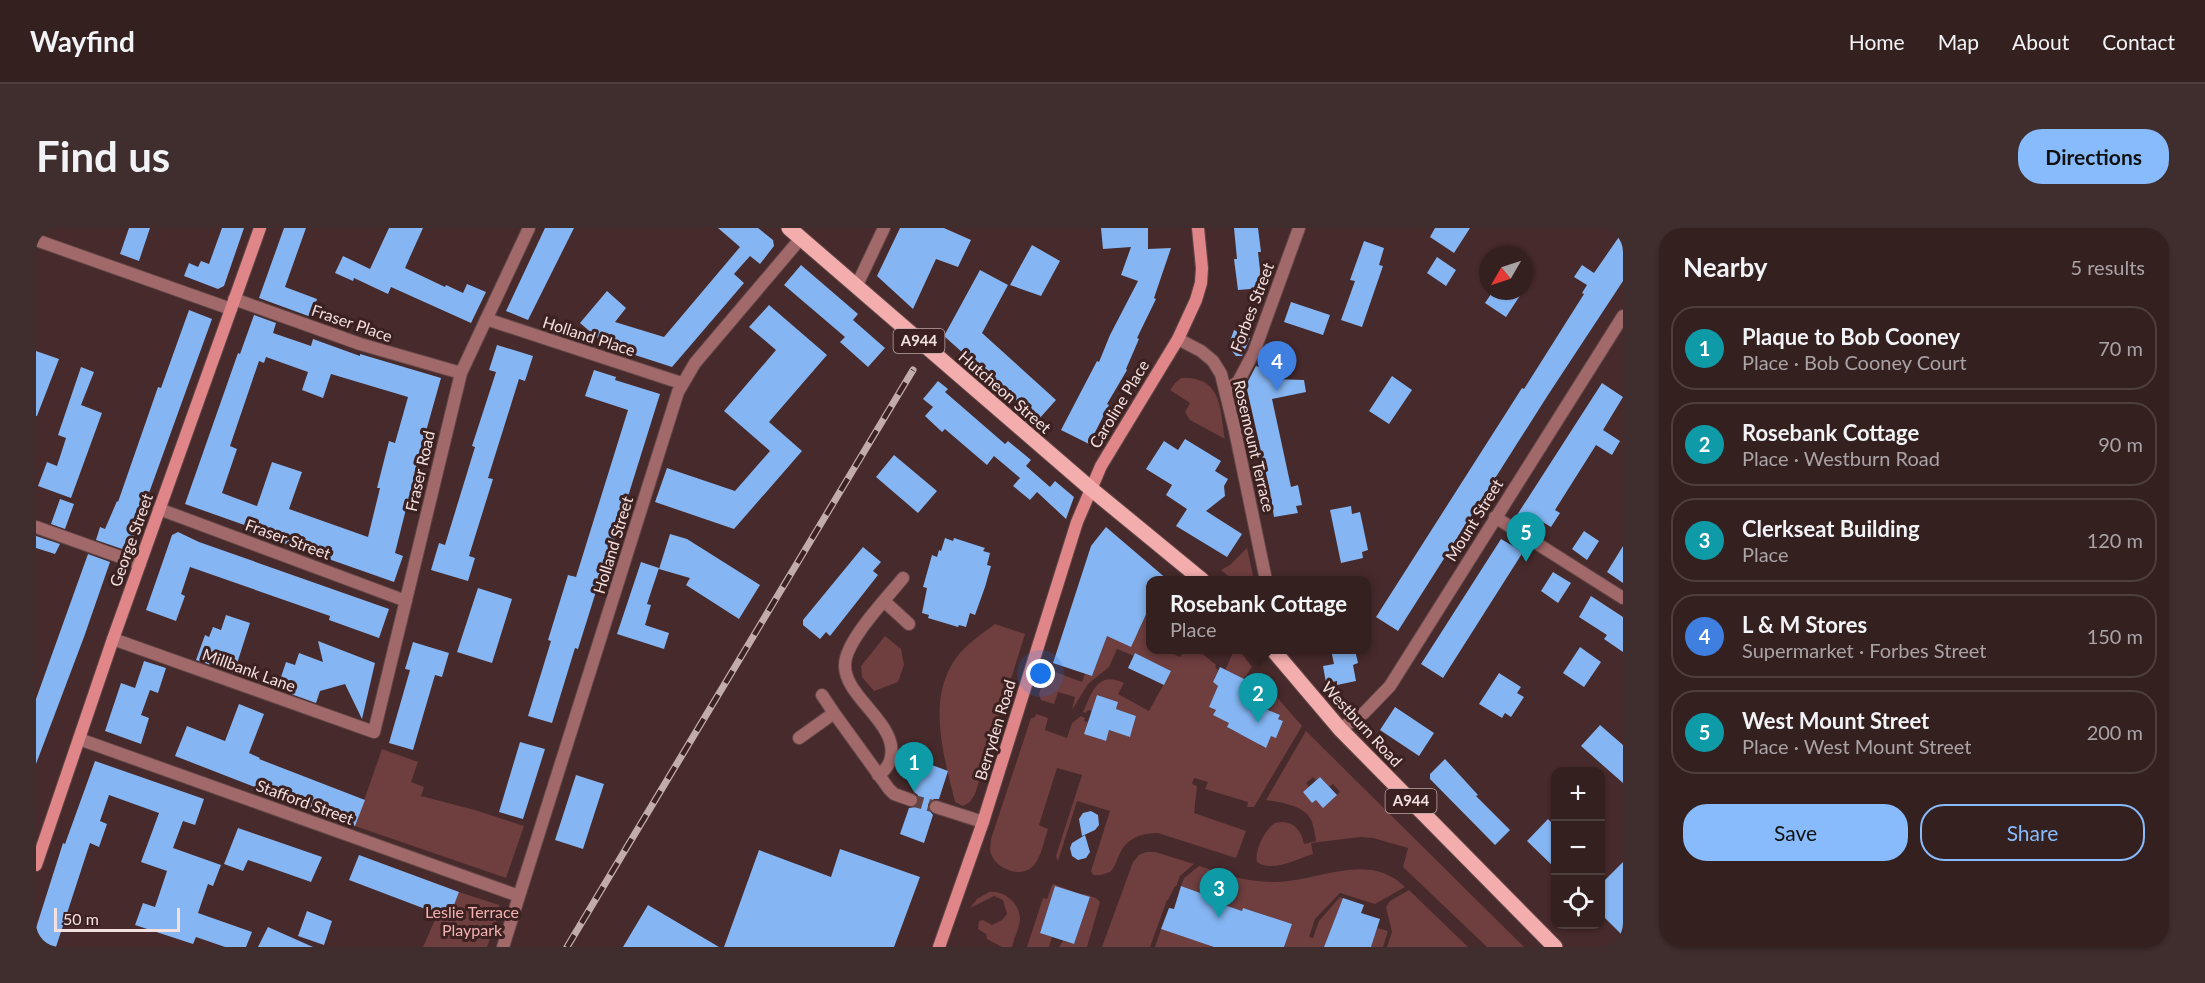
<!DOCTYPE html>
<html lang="en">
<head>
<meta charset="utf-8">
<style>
  :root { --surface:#352020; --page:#402d2d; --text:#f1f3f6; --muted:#aaa3a5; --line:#4f3e3e; --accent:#87bbfb }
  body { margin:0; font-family:Lato,sans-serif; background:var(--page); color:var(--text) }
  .controls { position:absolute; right:18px; bottom:18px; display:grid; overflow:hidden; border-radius:12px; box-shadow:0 2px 4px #0004 }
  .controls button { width:54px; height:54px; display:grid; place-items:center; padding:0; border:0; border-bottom:2px solid var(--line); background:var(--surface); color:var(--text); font:30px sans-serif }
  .compass { position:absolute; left:1443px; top:18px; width:54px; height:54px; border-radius:50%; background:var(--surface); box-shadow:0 2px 4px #0004; rotate:231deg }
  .scale { position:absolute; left:18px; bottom:15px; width:126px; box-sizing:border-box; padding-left:6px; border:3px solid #f3e0df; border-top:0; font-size:16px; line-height:21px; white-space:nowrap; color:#f3e0df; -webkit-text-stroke:4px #3c2121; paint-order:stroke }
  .you { position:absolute; left:1005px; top:446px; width:21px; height:21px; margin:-15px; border:4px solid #fff; border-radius:50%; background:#1a73e8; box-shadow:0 0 0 9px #1a73e833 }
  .badge { display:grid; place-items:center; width:39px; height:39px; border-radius:50%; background:var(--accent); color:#fff; font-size:20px; font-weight:700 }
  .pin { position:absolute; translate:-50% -50px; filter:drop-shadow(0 2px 3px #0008) }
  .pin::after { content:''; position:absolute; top:32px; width:21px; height:18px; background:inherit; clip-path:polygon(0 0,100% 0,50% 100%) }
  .popup { position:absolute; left:1110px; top:348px; width:225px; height:78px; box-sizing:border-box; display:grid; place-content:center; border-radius:12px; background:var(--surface); filter:drop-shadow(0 2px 4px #0005); font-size:20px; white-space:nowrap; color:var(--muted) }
  .popup b { font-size:22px; color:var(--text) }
  .popup::after { content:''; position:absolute; left:50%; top:100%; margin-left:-12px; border:12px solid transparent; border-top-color:var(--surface) }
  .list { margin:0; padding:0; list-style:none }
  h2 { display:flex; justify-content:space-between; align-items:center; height:78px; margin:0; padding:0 24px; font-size:26px }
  h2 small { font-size:20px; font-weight:400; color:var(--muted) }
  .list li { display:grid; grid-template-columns:39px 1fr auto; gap:18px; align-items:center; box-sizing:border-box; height:84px; margin:0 12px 12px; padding:0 12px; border:2px solid var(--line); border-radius:24px }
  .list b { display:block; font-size:22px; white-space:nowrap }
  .list p { margin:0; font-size:20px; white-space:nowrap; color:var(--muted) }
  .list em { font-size:20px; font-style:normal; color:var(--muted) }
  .actions { display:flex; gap:12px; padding:18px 24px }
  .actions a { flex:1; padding:14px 0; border:2px solid var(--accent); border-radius:24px; text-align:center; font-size:21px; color:var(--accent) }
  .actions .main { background:var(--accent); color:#111 }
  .icon { flex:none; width:33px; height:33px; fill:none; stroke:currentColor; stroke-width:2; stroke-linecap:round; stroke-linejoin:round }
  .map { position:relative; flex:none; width:1587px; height:719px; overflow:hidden; border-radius:24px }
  header { display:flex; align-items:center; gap:36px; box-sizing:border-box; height:84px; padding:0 30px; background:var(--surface); border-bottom:2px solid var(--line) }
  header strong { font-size:28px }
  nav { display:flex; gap:33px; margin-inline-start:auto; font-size:21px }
  .intro { display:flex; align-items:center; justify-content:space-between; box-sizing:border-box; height:144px; padding:0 36px }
  h1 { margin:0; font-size:42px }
  .button { padding:15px 27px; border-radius:24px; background:var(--accent); color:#111; font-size:21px; font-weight:700 }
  main { display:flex; gap:36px; padding:0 36px }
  aside { flex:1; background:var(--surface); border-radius:24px; box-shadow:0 2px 4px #0004 }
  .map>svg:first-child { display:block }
</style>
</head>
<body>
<header>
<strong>Wayfind</strong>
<nav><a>Home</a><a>Map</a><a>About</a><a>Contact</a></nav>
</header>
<div class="intro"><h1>Find us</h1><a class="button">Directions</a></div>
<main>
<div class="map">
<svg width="1587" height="719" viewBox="0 0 1587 719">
  <rect width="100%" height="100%" fill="#472a2b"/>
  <!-- green -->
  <path fill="#6f3e3f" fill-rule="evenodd" d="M1145 150C1186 148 1184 180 1189 211L1154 192 1149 184 1154 175 1134 162 1139 155Z
    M1211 320 1218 352H1197L1185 342 1194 337Z
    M1114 378V422H1141L1138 426 1144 429 1149 422H1162L1180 437 1179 439 1182 442 1177 454 1182 458 1173 479 1180 482 1178 487 1188 492 1195 490 1192 500 1202 505 1226 509 1223 517 1229 520 1235 507 1240 509 1247 493 1242 491 1244 487 1208 472 1220 445 1266 498 1218 579H1211L1212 574 1169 561 1172 554 1158 550 1156 556 1161 558 1158 585 1210 603 1200 630 1122 605C1108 605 1093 609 1085 623 1081 630 1080 638 1074 644L1065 647H1057L1055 643 1074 583 1041 573 1022 633 1020 628 1046 547 1021 540 1003 597 1012 601C1008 613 1005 632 995 640 982 650 960 640 955 626 953 621 955 616 955 611L995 490 999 489 1000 486 1012 490 1009 502 1031 510 1036 495 1045 488 1049 490 1048 493 1052 494 1049 506 1069 513 1073 502 1094 508 1100 488 1080 481 1081 474 1061 467 1056 483 1052 482 1050 485 1047 484C1056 465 1061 442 1088 455L1082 466 1113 483 1135 443 1099 425 1098 428 1081 421 1073 439 1052 456 1036 482 1039 469 1022 464 1018 476 1005 472 1003 466 1011 441 1046 454 1049 446 1056 448 1065 424 1055 404 1092 401 1102 405Z
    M959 396 989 406 939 566 934 574 927 578 919 574C908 528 890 472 920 430 930 416 946 406 959 396Z
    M849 408 865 421 868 437 862 454 838 463 826 449 825 438Z
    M1198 422H1203L1216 439 1206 453 1188 445Z
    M1270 503 1488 719H1451L1367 639 1372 620 1337 610 1324 609 1275 615 1277 626C1260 631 1237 645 1221 634 1218 623 1229 601 1239 595 1256 591 1265 601 1268 616L1280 613C1279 607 1278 600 1276 594 1271 578 1244 574 1230 572ZM1277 549 1280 552 1284 549 1293 559 1297 556 1304 564 1287 579 1280 572 1276 575 1267 564 1273 559 1270 555Z
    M346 521 382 534 375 554 388 559 385 568 439 582 488 598 470 650 319 598Z
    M1110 624H1119L1158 636 1144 648 1140 659 1139 658 1132 672H1131L1114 719H1066L1097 634 1103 627Z
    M1163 638C1189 647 1212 654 1240 654 1285 653 1332 623 1369 659L1339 676 1304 665 1279 691 1273 709 1277 710 1283 693 1304 669 1307 670 1288 719H1248L1255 696 1207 680 1206 683 1180 674 1181 671 1145 658 1148 650Z
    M1018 656 1043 666 1019 658 1004 704 1016 709 1013 719H991L1007 670 1011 671 1016 657Z
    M1373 662 1432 719H1351L1356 704 1350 679 1354 673Z
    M423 664 463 677 464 683 451 719H387L402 685 413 689Z
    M953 664C967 662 983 674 984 690 984 699 978 710 976 719H966L951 711 950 706 942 701 943 693 947 692 956 697 966 692 971 686 967 672 958 668 934 680 941 671Z
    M1048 666 1060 670 1064 674 1051 719H1023L1027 713 1038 716 1054 670 1047 667Z
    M1341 700 1352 703 1347 719H1335Z
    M1125 701 1161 713 1178 717V719H1119Z"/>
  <!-- building -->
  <path fill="#85b5f2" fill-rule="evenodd" d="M93 0H114L103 33 84 26Z
    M186 0H208L188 58 182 61 148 48 153 35 162 39 165 33 173 36Z
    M248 0H270L249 59 281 71 275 89 223 70Z
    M353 0H387L369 40 409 59 410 57 427 65 431 56 450 64 435 95 355 59 352 66 318 50 317 53 299 45 307 28 334 41Z
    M509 0H538L492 92 470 83Z
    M682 0H722L737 12 738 18 724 36 714 28 698 46 708 55 636 139 562 115 564 112 544 95 571 63 590 80 579 94 628 109 704 19Z
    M864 0H908L935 12 922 39 900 31 877 81 841 48Z
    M1065 0H1112V21L1135 20 1118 70 1120 71 1101 110 1103 111 1090 141 1091 142 1071 176 1073 177 1053 216 1025 202 1061 133 1063 134 1074 107 1102 53 1085 47 1095 19 1067 21Z
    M1198 0H1222L1225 24H1222L1226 60 1202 62 1198 31H1201Z
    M1399 0H1434L1418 25 1394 9Z
    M1587 3V53L1512 167 1362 403 1340 389 1486 160 1488 161 1548 66 1546 65 1551 57 1538 49 1546 37 1558 45Z
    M1328 13 1348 20 1343 37 1347 38 1326 99 1305 92 1319 53 1314 52Z
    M996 17 1024 33 1005 68 974 57Z
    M1401 29 1420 42 1410 58 1391 45Z
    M765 37 822 86 817 92 849 120 832 139 804 114 809 109 748 57Z
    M944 42 972 57 946 105 1020 172 1002 192 908 108Z
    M1457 63H1487L1470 89 1449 75Z
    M1255 74 1294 87 1287 107 1248 94Z
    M733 77 791 127 733 194 766 223 698 301 619 274 631 240 699 263 734 223 688 183 740 122 713 99Z
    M153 82 176 91 92 323 60 312 64 299 69 301 81 273 82 274 122 159 125 160Z
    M218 87 240 95 237 105 275 118 277 111 324 128V126L405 150 385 221 359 325 367 328 358 354 213 303 214 299 149 276 202 125 204 126ZM230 129 272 144 266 162 287 170 295 146 372 169 359 215 353 213 341 260H344L332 309 253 281 266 244 236 234 221 278 186 265 201 221 194 218 223 133 228 135Z
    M1198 102 1214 110 1206 128H1200L1196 123 1194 113Z
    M461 117 497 128 489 153 483 151 452 250 457 251 433 328 439 330 432 353 395 342 403 315 409 317 439 219 436 218 460 144 453 142Z
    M0 123 23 131 1 188H0Z
    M1220 138 1239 145 1236 151 1268 152 1270 164 1236 171 1255 259 1262 257 1266 277 1260 278 1262 285 1238 289 1234 263 1210 157Z
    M45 139 58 144 45 177 66 185 35 270 2 258 11 234 21 238 30 210 22 207Z
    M558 142 580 149 579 152 624 166 565 355 563 354 542 421 539 420 516 495 492 488 515 413 512 412 532 347 540 349 592 182 549 168Z
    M1356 148 1376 162 1353 196 1333 183Z
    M902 153 912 161 909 164 969 216 972 213 995 232 990 238 1014 259 1019 253 1038 269 1030 291 1001 264 994 272 977 258 984 250 958 228 951 237 909 201 906 204 889 188 897 179 887 171Z
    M1566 155 1587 169 1567 202 1584 213 1576 227 1560 217 1519 282 1524 285 1515 299 1505 293 1500 299 1481 287Z
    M1149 211 1185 233 1179 243 1192 251 1188 258 1189 268 1170 283 1206 306 1191 329 1140 298 1151 281 1130 267 1136 257 1110 241 1128 213 1142 222Z
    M858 227 901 263 882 285 840 249Z
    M24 271 38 276 29 301 15 296Z
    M1315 278 1316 286 1324 284 1332 322 1326 324 1327 330 1305 335 1294 282Z
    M1070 299 1132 352H1114V378L1095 419 1071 408 1056 448 1017 435 1055 318Z
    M1548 303 1563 313 1551 332 1536 321Z
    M142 304 163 314 353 381 343 410 293 392 294 388 154 339 145 366 149 368 140 393 110 382 136 307Z
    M634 306 651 311 724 357 703 391 650 357 654 350 623 341Z
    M0 308 24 316 19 326 0 320Z
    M909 310 917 313 918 310 949 320 947 323 954 325 951 337 955 338 949 359 939 387 934 385 930 399 923 397 922 399 892 390 893 387 886 385 891 360 887 359 896 327 901 329 903 322 905 323Z
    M1465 311 1487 324 1407 450 1385 436Z
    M1587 318V355L1571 344Z
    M827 319 845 334 837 343 842 347 794 408 790 404 784 411 767 397V392Z
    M52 326 74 334 48 409 0 536V471Z
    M605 334 623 340 611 376 615 377 609 397 633 405 628 421 581 406Z
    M1517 344 1535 355 1522 375 1505 363Z
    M442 360 476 371 456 435 421 424Z
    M1555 368 1587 389V424L1568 411 1571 407 1543 389Z
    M190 387 214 395 198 445 160 432 169 407 173 409 177 399 185 402Z
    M282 413 339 435 326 491 309 456 284 463 280 475 241 461 250 434 259 437 263 425 287 434Z
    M377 414 413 425 406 449 399 447 377 522 353 515 374 442 369 441Z
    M1544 419 1565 434 1548 459 1527 445Z
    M1295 422H1319L1322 435 1317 437 1320 453 1301 457V453L1290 455 1287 438 1298 436Z
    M1099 425 1135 443 1128 457 1092 440Z
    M108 433 130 440 122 465 114 462 105 487 113 490 105 516 69 503 85 455 99 460Z
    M1184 439 1216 455 1208 472 1244 487 1242 491 1247 493 1240 510 1235 508 1230 520 1191 499 1193 495 1177 487 1180 482 1173 479 1182 458 1177 454Z
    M1463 445 1485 459 1481 465 1488 469 1475 489 1469 485 1466 490 1443 476Z
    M1061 467 1082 474 1080 481 1100 488 1094 509 1073 502 1070 513 1048 506Z
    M203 476 228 486 213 525 224 530 223 531 329 572 319 598 139 528 151 498 189 513Z
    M1359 479 1398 505 1383 528 1344 502Z
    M1564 497 1587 517V555L1545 518Z
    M484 514 509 521 487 591 463 584Z
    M1409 531 1442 567 1440 568 1474 602 1459 617 1394 551V546Z
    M59 533 168 571 159 597 147 593 137 620 185 637 177 658 172 656 162 685 216 704 210 719H189L160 709 157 716 99 697 107 675 119 679 131 643 105 634 123 585 73 567 64 593 71 596 63 619 54 615 20 719H0V700L27 615 29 616Z
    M888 534 912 543 903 571H898L892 576V581L897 587 888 615 864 606 873 580 880 579 883 574 882 567 878 564Z
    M540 547 568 556 547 621 519 612Z
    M1284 549 1301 567 1287 580 1280 572 1276 575 1267 564Z
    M1055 583 1062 587 1063 597 1059 602 1046 608 1043 591 1047 585Z
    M1512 591 1520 599V641L1491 613Z
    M202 600 286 629 275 654 212 632 207 643 188 636Z
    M1049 607 1054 624 1050 630 1042 632 1036 628 1034 620 1036 615Z
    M804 621 884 649 858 719H688L723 622 795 649Z
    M323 627 423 664 413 690 313 652Z
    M1587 634V708L1564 685V657Z
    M1019 658 1054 669 1038 716 1004 705Z
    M1145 658 1181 671 1180 674 1206 683 1207 680 1256 696 1248 719H1178L1125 701 1133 680 1138 681Z
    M1307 670 1328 677 1325 685 1344 691 1335 719H1288Z
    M612 677 683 719H587Z
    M271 683 296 693 288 717 262 708Z
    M232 699 277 719H222Z"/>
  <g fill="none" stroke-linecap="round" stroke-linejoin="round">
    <!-- street-tunnel -->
    <path stroke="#614546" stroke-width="12" stroke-dasharray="12 6" stroke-linecap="butt" d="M875 572 900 579"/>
    <!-- street casing -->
    <g stroke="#634748" stroke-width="14">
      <path id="street" d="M0 12 195 81
        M820 59 848 0
        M198 71 324 116 425 145
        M450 91 645 155
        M1142 111 1165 123 1177 133 1185 146 1199 203 1230 352
        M1190 162 1202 154 1218 124 1263 0
        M123 281 370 373
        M1459 289 1587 370
        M0 299 104 336
        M848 373 873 396
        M77 411 338 504 425 145 493 0
        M786 467 798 485
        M1304 501 1328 485 1354 458 1587 88
        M763 510 798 485 853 561 858 566 875 572
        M43 511 483 668
        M842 547C848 544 851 540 854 533 866 497 808 470 809 437 809 413 851 370 867 350
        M900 579 947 594
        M467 719 642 164 659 135 765 10"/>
    </g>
    <!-- secondary casing -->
    <g stroke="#634748" stroke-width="14">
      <path id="secondary" d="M0 637 77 411 224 0
        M903 719 947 594 1041 294 1065 238 1142 111 1160 72 1165 55 1166 40 1162 0"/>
    </g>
    <!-- primary casing -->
    <g stroke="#634748" stroke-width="17">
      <path id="primary" d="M753 0 1054 260 1166 352
        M1237 422 1304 501 1519 719"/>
    </g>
    <!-- street -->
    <use href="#street" stroke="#a2696a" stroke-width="12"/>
    <!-- secondary -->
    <use href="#secondary" stroke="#e08688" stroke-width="12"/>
    <!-- primary -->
    <use href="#primary" stroke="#f3adad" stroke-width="15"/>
    <!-- rail casing -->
    <g stroke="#c1abab" stroke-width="7">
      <path id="rail" d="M531 719 877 142"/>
    </g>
    <!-- rail -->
    <use href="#rail" stroke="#3c2121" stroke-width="4.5" stroke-dasharray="14" stroke-linecap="butt"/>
  </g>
  <g text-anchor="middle" stroke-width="6" stroke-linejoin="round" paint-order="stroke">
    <!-- shield labels -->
    <g fill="#3c2121" stroke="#bca7a6" stroke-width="1.5">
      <rect x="857.5" y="101" width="51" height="24" rx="4.5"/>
      <rect x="1349.5" y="561" width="51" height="24" rx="4.5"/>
    </g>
    <g font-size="15" font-weight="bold" fill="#f3e0df">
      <text x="883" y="118">A944</text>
      <text x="1375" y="578">A944</text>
    </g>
    <!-- street labels -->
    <g font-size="16" fill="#f3e0df" stroke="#3c2121">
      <text transform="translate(1216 79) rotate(-69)" y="6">Forbes Street</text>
      <text transform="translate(316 95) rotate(19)" y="6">Fraser Place</text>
      <text transform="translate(553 108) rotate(18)" y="6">Holland Place</text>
      <text transform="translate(969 164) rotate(41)" y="6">Hutcheon Street</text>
      <text transform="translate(1083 176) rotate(-59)" y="6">Caroline Place</text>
      <text transform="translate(1218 218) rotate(77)" y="6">Rosemount Terrace</text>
      <text transform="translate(384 243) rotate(-77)" y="6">Fraser Road</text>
      <text transform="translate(1438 292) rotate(-58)" y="6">Mount Street</text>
      <text transform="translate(252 311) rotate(20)" y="6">Fraser Street</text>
      <text transform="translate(95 312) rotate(-70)" y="6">George Street</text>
      <text transform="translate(577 317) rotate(-73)" y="6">Holland Street</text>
      <text transform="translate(213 442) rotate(20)" y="6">Millbank Lane</text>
      <text transform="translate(1326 496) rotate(47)" y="6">Westburn Road</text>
      <text transform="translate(959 502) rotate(-73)" y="6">Berryden Road</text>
      <text transform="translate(269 574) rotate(20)" y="6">Stafford Street</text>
    </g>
    <!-- park labels -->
    <g font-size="16" fill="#f4b1b1" stroke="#3c2121">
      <text x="436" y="690">Leslie Terrace<tspan x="436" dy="18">Playpark</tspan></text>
    </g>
  </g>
</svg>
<div class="controls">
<button>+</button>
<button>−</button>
<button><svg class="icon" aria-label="locate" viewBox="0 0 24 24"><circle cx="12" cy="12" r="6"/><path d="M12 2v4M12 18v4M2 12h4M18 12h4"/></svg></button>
</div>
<svg class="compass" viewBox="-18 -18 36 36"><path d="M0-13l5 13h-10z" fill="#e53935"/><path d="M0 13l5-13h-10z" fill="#aaa3a5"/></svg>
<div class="scale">50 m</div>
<div class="you"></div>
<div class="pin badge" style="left:878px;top:564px;background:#0f9aa8">1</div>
<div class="pin badge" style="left:1222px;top:495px;background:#0f9aa8">2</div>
<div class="popup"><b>Rosebank Cottage</b>Place</div>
<div class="pin badge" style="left:1183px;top:690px;background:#0f9aa8">3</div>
<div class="pin badge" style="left:1241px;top:163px;background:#3f7fe0">4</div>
<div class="pin badge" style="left:1490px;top:334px;background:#0f9aa8">5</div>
</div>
<aside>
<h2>Nearby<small>5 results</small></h2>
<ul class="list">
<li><span class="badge" style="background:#0f9aa8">1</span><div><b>Plaque to Bob Cooney</b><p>Place · Bob Cooney Court</p></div><em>70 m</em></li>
<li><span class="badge" style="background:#0f9aa8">2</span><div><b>Rosebank Cottage</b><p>Place · Westburn Road</p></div><em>90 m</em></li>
<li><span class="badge" style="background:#0f9aa8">3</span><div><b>Clerkseat Building</b><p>Place</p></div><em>120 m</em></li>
<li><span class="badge" style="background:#3f7fe0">4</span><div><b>L &amp; M Stores</b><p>Supermarket · Forbes Street</p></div><em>150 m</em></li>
<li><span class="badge" style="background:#0f9aa8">5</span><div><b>West Mount Street</b><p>Place · West Mount Street</p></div><em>200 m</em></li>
</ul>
<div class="actions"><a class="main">Save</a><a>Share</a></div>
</aside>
</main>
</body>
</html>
